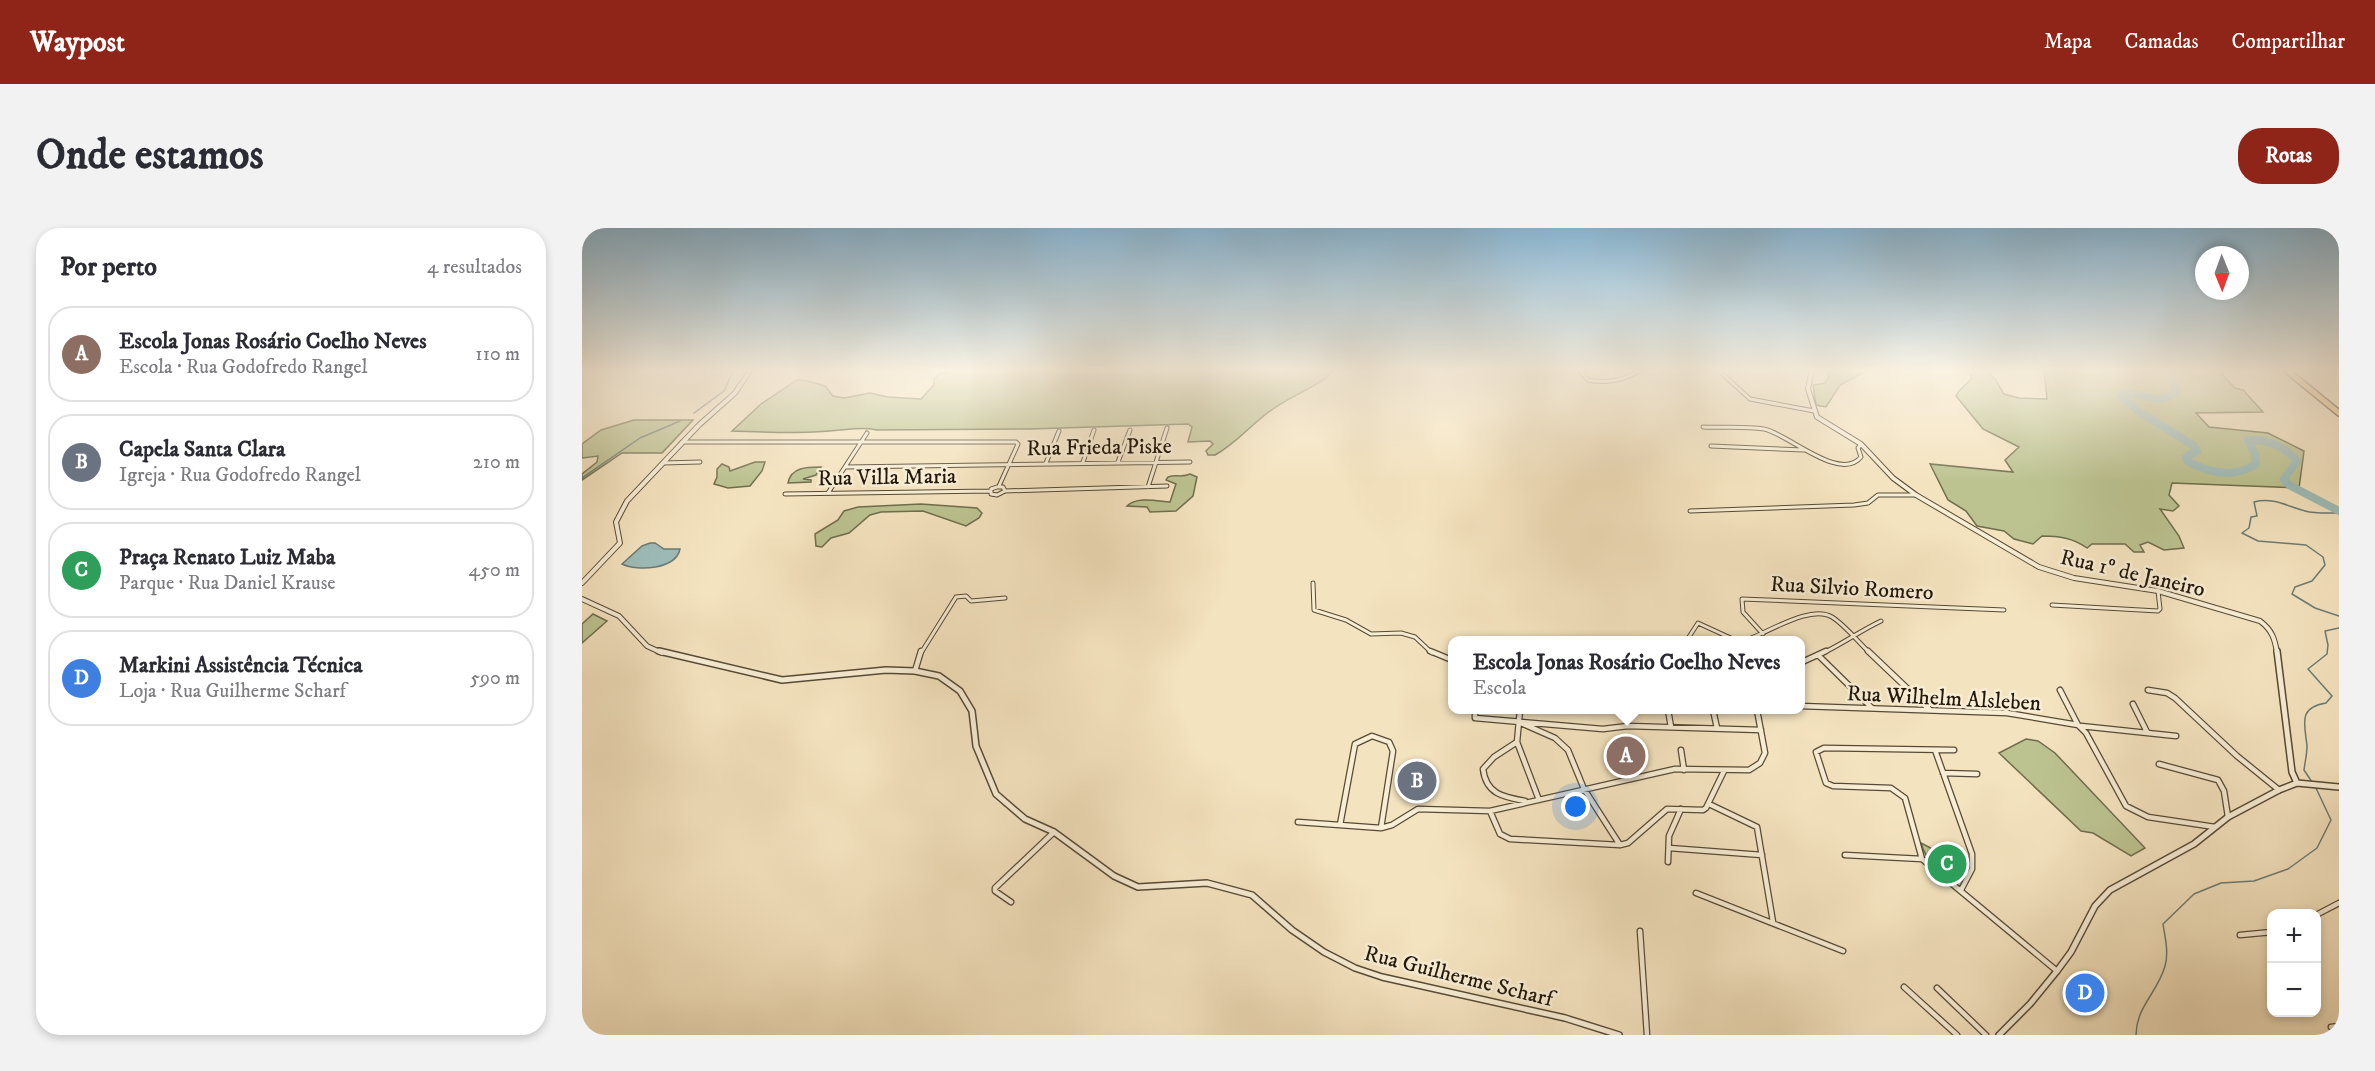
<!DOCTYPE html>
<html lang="pt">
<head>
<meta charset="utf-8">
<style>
  :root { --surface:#fff; --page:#f2f2f3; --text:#2b2b33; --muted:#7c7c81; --line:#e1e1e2; --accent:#8f2418 }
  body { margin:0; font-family:"IM FELL DW Pica",serif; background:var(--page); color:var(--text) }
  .controls { position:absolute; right:18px; bottom:18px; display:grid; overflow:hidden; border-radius:12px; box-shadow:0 3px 9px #0003 }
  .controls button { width:54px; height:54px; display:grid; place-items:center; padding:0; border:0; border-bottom:2px solid var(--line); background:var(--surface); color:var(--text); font:30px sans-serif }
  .compass { position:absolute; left:1613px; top:18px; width:54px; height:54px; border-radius:50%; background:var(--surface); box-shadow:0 3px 9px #0003; rotate:179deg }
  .you { position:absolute; left:994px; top:579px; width:21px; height:21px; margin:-15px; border:4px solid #fff; border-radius:50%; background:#1a73e8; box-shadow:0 0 0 9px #1a73e833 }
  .badge { display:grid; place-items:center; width:39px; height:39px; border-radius:50%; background:var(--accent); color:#fff; font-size:20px; font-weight:700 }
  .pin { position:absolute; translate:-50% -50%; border:3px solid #fff; box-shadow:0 2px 6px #0006 }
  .popup { position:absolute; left:866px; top:408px; width:357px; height:78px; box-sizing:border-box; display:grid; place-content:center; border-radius:12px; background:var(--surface); filter:drop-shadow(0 2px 4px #0005); font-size:20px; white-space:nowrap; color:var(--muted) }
  .popup b { font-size:22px; color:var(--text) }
  .popup::after { content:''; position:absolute; left:50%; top:100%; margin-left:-12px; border:12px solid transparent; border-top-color:var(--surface) }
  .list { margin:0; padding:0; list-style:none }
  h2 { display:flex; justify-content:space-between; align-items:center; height:78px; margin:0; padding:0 24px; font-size:26px }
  h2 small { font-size:20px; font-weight:400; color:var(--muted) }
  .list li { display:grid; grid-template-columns:39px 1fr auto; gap:18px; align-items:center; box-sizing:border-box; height:96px; margin:0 12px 12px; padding:0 12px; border:2px solid var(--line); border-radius:24px }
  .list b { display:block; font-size:22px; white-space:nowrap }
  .list p { margin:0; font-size:20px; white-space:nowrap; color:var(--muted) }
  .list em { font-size:20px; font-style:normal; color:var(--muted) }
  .map { position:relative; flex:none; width:1757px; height:807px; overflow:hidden; border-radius:24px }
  header { display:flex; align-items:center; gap:36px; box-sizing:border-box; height:84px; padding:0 30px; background:var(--accent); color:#fff }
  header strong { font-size:28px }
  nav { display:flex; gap:33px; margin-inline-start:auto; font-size:21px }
  .intro { display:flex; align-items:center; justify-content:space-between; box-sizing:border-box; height:144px; padding:0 36px }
  h1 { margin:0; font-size:42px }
  .button { padding:15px 27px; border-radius:24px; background:var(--accent); color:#fff; font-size:21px; font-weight:700 }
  main { display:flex; gap:36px; padding:0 36px }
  aside { flex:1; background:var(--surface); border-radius:24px; box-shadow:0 3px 9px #0003 }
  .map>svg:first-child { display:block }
</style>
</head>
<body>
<header>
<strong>Waypost</strong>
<nav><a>Mapa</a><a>Camadas</a><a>Compartilhar</a></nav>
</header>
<div class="intro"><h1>Onde estamos</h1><a class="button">Rotas</a></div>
<main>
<aside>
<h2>Por perto<small>4 resultados</small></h2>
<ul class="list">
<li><span class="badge" style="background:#8d6e63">A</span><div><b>Escola Jonas Rosário Coelho Neves</b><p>Escola · Rua Godofredo Rangel</p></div><em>110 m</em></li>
<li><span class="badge" style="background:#6b7280">B</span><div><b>Capela Santa Clara</b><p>Igreja · Rua Godofredo Rangel</p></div><em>210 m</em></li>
<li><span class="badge" style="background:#2e9e5b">C</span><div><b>Praça Renato Luiz Maba</b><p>Parque · Rua Daniel Krause</p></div><em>450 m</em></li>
<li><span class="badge" style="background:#3f7fe0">D</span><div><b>Markini Assistência Técnica</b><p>Loja · Rua Guilherme Scharf</p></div><em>590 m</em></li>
</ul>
</aside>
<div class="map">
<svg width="1757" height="807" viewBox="0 0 1757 807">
  <rect width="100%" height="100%" fill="#f4e3bf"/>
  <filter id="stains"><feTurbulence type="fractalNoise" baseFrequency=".00333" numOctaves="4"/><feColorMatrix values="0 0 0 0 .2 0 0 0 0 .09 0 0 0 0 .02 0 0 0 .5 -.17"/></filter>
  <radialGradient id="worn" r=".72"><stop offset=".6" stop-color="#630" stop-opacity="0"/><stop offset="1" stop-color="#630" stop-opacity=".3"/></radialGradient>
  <!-- green -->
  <path fill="#bcc391" stroke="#6f6d4d" stroke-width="1.5" d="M382 141H753C736 160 711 166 691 181 670 195 655 215 633 227H626L624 223 631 216 628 213 606 214 610 199 606 196 447 201 295 202C281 199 272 201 258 202 223 206 186 204 150 203L179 176 215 152 226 153 243 158 251 168 262 170 288 165 306 169 339 171 352 157V151L357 146Z
    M1244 141H1288L1258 157 1244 179 1234 177 1231 157 1243 155 1247 149Z
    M1385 141H1402L1413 151 1422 166 1437 170 1465 171 1462 141H1635L1653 160 1661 162 1681 184 1614 185 1627 199 1686 205 1722 223 1717 260 1590 255 1587 267 1597 278 1591 283 1578 281 1597 308 1602 320 1582 322 1566 314 1558 317 1562 324H1552L1543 316H1510L1505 320C1491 310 1477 308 1460 308L1451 316 1432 311 1422 303 1395 298 1384 283 1366 272 1348 236 1431 244 1423 232 1437 219 1401 201 1374 168C1377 160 1386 157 1390 149Z
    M52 192H111L80 225H40L0 252V246L15 234 16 228 0 230V216L19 202Z
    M173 234H183L180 243 168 258 146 260 132 256 135 249V241L140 236 147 239 148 243Z
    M239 239 234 247 221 251 229 252V254L206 255C209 239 225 239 239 239Z
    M608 246 615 249 611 268 594 283 568 284 565 279 545 278C555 268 575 273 588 274L594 256 584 252 586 249C594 246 600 250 608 246Z
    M339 276 395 280 400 285 397 290 384 298 341 283 299 284 288 287 267 305 249 310 240 319 234 318 233 306 256 292 262 283 276 279Z
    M11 386 25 393 0 415V396Z
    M1444 511 1456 513 1473 525 1563 620 1549 628 1511 605 1499 603 1417 525Z
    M1339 615 1385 639 1379 652C1362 655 1343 630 1339 615Z"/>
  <!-- water -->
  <path fill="#9ebdba" stroke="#6c7b73" stroke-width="1.5" d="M68 315H73L82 321H98C94 341 56 344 40 336L60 318Z"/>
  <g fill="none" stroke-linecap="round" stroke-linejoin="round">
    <!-- stream -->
    <path stroke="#6c7b73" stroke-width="1.5" d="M112 185 142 163 152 141
      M0 250 58 210 98 193
      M1757 285C1746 285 1734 286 1723 283 1705 278 1691 269 1672 274L1675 288 1669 289 1667 300 1660 305 1676 313 1724 317 1741 329 1743 337 1730 353 1713 359 1710 366 1733 380 1757 388
      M1730 554 1722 542C1723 534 1725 526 1725 518 1723 496 1715 480 1744 475L1750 468 1726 441 1745 426 1746 417 1743 403 1757 400
      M1554 807C1554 779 1576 764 1583 738 1587 725 1583 709 1581 696L1612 666 1639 655 1672 653 1706 641 1735 620 1749 592 1733 558"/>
    <!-- river -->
    <path stroke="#9ebdba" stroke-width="8" d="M1520 141H1534
      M1587 141 1594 164C1572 181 1556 159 1539 167L1556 183 1611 217 1615 223 1604 229 1605 233C1627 245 1652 251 1674 236L1673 226 1666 212C1685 211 1703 218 1715 233L1702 251 1707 257 1757 283"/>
    <!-- minor-far1 casing -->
    <g stroke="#564a36" stroke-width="5">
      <path id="minor-far1" d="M997 141 1006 152C1027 156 1042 152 1061 141
        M1135 141 1168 171 1232 183
        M1121 199C1141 200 1163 198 1182 201 1205 205 1258 255 1279 229L1276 220 1279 216
        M100 214H434L436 216 417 258
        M1129 218 1222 222
        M501 234 512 202
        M536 234 548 202
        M81 235 118 234
        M464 235 477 203
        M263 239 608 234
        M415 259H421L423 263 415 267 409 266V261Z
        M566 259 585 200
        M423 263 585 258
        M246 265 285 205
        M203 266 408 263
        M1108 283 1272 277 1286 275 1296 267H1334
        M731 355 732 382 764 392 789 406 819 405 833 409 850 425
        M1470 377 1576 383 1578 381 1576 363
        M1181 406 1161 384 1160 371 1422 382
        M1105 412 1116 395 1153 412
        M1164 412C1186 405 1228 376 1250 389 1263 397 1276 414 1288 425
        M339 425 374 369 384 368 389 373 423 370
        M1241 425C1262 415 1278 403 1299 393"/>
    </g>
    <!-- minor casing -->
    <g stroke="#564a36" stroke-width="7">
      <path id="minor" d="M848 423 870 432
        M1286 423 1348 482
        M1236 427 1290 480
        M1218 435 1244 423
        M333 443 339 423
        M1478 462 1496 497
        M1566 462 1585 465 1593 470 1655 528 1697 562
        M1551 476 1565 504
        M1218 478 1425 485 1496 497 1504 505 1544 578 1566 589 1633 599
        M893 482V490L1021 501 1046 498 1179 502
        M938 482 935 514 957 572
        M1086 482 1089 499
        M1131 482 1135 500
        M939 495 973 510 986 522 1002 561 1038 617
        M1499 498 1594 508
        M935 514 912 529 901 541C904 566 921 569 943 573
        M1099 522 1102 542
        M1353 522 1390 626V641L1379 662
        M1577 536 1636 552 1642 563 1646 589
        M1361 545 1395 546
        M1127 576 1175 599 1191 694
        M908 583 918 606 928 611 1038 617 1046 615 1085 581 1121 582 1124 580 1142 543
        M716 594 799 600 810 597 836 581 908 583 1093 541 1167 542 1178 535 1183 525 1175 482
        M758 597 773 516 790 508 807 514 811 523 799 600
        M1087 620 1180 627
        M1263 627 1340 631 1475 743
        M1340 631 1323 570 1309 560 1251 558 1244 555 1234 524 1242 520 1372 522
        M1086 634 1087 608 1099 581
        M1114 665 1261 723
        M429 674 413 663V660L472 604
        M1734 687 1757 675
        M1058 703 1065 807
        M1658 707 1690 704
        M1322 759 1375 807
        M1355 760 1404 807
        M1749 799 1757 798"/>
    </g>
    <!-- tertiary-far1 casing -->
    <g stroke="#564a36" stroke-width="6">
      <path id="tertiary-far1" d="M1230 141 1226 161 1235 189 1279 216 1311 250 1334 267 1457 339 1492 350 1576 363 1678 393C1690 402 1693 411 1695 425
        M0 355 38 315 34 294 45 273 117 197 153 165 169 141
        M0 371 37 388 65 418 80 425"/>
    </g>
    <!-- tertiary casing -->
    <g stroke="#564a36" stroke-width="8">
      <path id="tertiary" d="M77 423 200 452 304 442 333 443 357 448 378 463 390 483 394 518 414 566 443 591 472 604 532 648 556 659 625 655 670 667 710 702 742 724 773 740 800 749 983 790 1037 807
        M1695 423 1710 544 1715 555
        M1417 807 1448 776 1475 743 1489 724 1513 678 1528 662 1612 616 1646 589 1697 562 1715 555 1757 559"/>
    </g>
    <!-- primary casing -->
    <g stroke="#221709" stroke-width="8">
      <path id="primary" d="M1703 141 1757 185"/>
    </g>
    <!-- minor-far1 -->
    <use href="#minor-far1" stroke="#f8edd5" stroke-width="3"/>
    <!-- minor -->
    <use href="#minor" stroke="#f8edd5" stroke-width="4.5"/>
    <!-- tertiary-far1 -->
    <use href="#tertiary-far1" stroke="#f8edd5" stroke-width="4"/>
    <!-- tertiary -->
    <use href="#tertiary" stroke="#f8edd5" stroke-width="5"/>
    <!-- primary -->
    <use href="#primary" stroke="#eac280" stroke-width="5"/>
  </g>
  <!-- sky -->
  <linearGradient id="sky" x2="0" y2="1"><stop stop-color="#8ab8d6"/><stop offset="0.56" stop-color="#faf2e2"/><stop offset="1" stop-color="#faf2e2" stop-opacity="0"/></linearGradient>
  <rect width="1757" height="254" fill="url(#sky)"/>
  <g text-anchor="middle" stroke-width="5" stroke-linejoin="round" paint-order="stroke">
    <!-- street labels -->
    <g font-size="22" fill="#221709" stroke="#f8edd5">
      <text transform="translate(517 218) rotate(-1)" y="8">Rua Frieda Piske</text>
      <text transform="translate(305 248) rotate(-1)" y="8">Rua Villa Maria</text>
      <text transform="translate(1551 344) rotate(13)" y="8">Rua 1º de Janeiro</text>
      <text transform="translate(1270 359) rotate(3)" y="8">Rua Silvio Romero</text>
      <text transform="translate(1362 469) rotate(3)" y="8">Rua Wilhelm Alsleben</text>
      <text transform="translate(877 747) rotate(14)" y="8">Rua Guilherme Scharf</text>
    </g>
  </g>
  <rect width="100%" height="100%" filter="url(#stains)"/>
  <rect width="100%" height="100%" fill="url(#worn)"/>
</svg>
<div class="controls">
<button>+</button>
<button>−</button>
</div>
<svg class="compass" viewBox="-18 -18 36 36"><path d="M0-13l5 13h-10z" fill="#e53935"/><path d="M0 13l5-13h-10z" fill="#7c7c81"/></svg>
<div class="you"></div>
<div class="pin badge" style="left:1044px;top:528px;background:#8d6e63">A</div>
<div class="popup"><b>Escola Jonas Rosário Coelho Neves</b>Escola</div>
<div class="pin badge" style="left:835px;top:553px;background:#6b7280">B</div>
<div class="pin badge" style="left:1365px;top:636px;background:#2e9e5b">C</div>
<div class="pin badge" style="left:1503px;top:765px;background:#3f7fe0">D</div>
</div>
</main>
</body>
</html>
